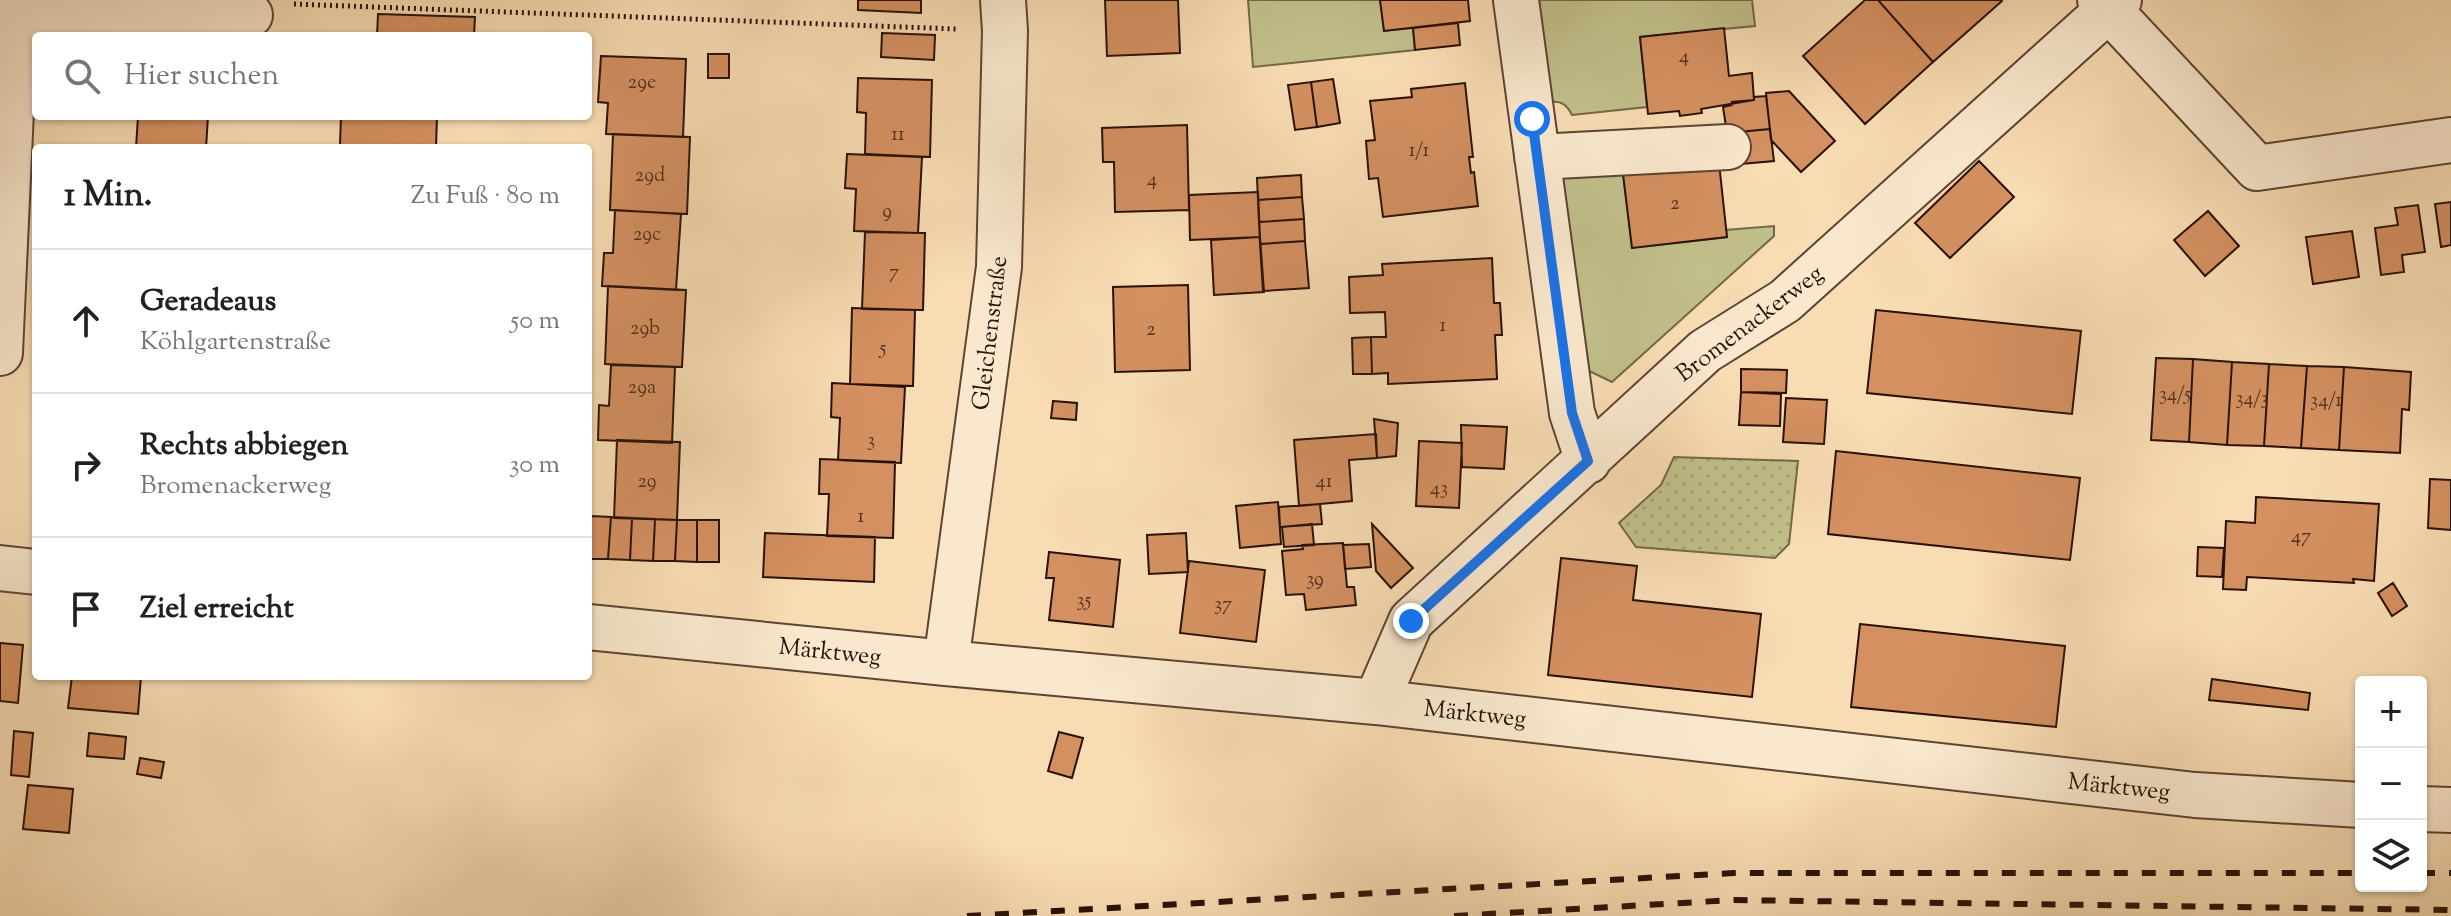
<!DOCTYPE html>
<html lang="de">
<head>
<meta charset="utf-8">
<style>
  :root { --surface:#fff; --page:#f2f2f2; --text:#202124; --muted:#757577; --line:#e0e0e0 }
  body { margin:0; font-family:"Sorts Mill Goudy",serif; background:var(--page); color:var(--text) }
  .controls { position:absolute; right:24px; bottom:24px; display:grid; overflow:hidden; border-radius:8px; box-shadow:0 2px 6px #0004 }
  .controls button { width:72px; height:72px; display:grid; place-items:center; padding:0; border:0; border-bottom:2px solid var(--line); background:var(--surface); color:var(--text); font:40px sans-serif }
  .stop { position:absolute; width:24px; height:24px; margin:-18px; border:6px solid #1a73e8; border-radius:50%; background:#fff }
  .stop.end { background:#1a73e8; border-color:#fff; box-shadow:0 2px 8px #0008 }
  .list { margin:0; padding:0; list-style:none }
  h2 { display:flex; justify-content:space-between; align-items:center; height:104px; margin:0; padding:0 32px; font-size:34px }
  h2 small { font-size:26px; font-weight:400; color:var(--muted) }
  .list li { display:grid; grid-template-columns:52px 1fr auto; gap:24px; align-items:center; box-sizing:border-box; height:144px; padding:0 32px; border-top:2px solid var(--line) }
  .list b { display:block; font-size:30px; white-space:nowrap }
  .list p { margin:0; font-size:26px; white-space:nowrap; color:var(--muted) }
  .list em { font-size:26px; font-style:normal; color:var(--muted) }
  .icon { flex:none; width:44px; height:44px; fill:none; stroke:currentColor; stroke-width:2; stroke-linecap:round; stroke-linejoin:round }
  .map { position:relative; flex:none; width:2451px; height:916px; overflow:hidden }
  .search { position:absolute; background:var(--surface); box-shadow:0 2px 6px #0004; left:32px; top:32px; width:560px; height:88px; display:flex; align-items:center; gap:20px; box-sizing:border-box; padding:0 28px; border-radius:8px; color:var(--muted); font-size:30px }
  .panel { position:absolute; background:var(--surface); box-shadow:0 2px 6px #0004; left:32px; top:144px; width:560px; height:536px; border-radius:8px }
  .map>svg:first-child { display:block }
</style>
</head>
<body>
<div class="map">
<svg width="2451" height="916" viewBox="0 0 2451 916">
  <defs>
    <pattern id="grass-dots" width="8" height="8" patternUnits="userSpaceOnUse" patternTransform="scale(2)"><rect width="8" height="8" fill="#c1bf8a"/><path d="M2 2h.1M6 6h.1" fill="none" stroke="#a6a376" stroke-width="1.8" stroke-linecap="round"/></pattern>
  </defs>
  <rect width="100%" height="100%" fill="#f8dcb3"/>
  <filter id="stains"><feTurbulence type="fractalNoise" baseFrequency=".0025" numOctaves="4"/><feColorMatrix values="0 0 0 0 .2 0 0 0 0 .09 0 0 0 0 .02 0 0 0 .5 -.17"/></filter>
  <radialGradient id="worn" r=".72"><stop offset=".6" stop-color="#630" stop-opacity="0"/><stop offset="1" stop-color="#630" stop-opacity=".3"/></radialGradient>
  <!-- grass -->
  <path fill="url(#grass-dots)" stroke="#746848" stroke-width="2" d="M1674 457 1798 461 1789 544 1775 558 1636 547 1619 523 1661 485Z"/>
  <!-- garden -->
  <path fill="#c1bf8a" stroke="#746848" stroke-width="2" d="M1248 0H1380L1384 31 1413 28 1415 50 1253 67Z
    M1539 0H1752L1755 26 1640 37 1647 107 1572 115C1567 105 1562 101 1551 102Z
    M1623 174 1632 248 1727 237 1726 230 1774 226V236L1612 382 1585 369 1561 177Z"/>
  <!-- building -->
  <path fill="#d49061" stroke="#281107" stroke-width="2" d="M858 0H921V13L858 10Z
    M1105 0H1178L1180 53 1107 56Z
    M1380 0H1468L1470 21 1384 31Z
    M1865 0H1878L1933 62 1865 124 1803 56Z
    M1878 0H2001L2002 1 1933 62Z
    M378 14 475 17 474 36H377Z
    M1458 23 1460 45 1415 50 1413 28Z
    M1724 28 1729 76 1752 73 1754 100 1701 109 1702 113 1680 116 1679 111 1648 114 1640 37Z
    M882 33 935 35 934 60 881 57Z
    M708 54H729V78H708Z
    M601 56 686 59 683 137 606 134 608 103 598 102Z
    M858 78 932 80 930 157 865 154 866 113 857 112Z
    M1333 79 1340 123 1317 127 1311 82Z
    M1311 82 1317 127 1295 130 1288 85Z
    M1465 83 1473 157H1469L1471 173 1474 172 1478 206 1383 217 1378 178 1369 179 1366 141 1375 140 1370 101 1412 97 1411 89Z
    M1789 91 1835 141 1801 172 1771 140 1766 93Z
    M1766 96 1770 129 1727 133 1723 107 1732 105V102L1754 100V97Z
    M138 116H208L206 148H136Z
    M341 116H437L436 148 340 145Z
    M1187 125 1189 210 1115 212 1114 162H1103L1102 128Z
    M1770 129 1774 161 1730 165 1727 133Z
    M613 134 690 137 687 214 610 210Z
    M847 154 922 157 918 233 854 231 856 189 845 188Z
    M1979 161 2014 197 1950 258 1915 223Z
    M1719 163 1727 237 1632 248 1623 174Z
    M1301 175 1302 197 1258 200 1257 178Z
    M1258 192 1260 237 1190 240 1189 195Z
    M1302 197 1304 219 1259 222 1258 200Z
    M2451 202V245L2441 247 2435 204Z
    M2418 205 2425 252 2402 255 2404 272 2381 275 2375 228 2398 225 2395 208Z
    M615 210 681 214 676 290 602 286 604 253H613Z
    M2208 211 2239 246 2205 276 2174 240Z
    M1304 219 1305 241 1260 244 1259 222Z
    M2352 231 2359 277 2313 284 2306 237Z
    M865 232 925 233 923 310 862 309Z
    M1260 237 1264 292 1214 295 1211 240Z
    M1305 241 1309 288 1263 291 1260 244Z
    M1492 258 1494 303H1500L1502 335H1495L1497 379 1388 384V373L1372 374 1371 337H1386L1385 312 1350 313 1349 277 1383 275 1382 264Z
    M1188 285 1190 370 1115 372 1113 287Z
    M608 286 686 290 682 367 605 364Z
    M852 308 915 310 913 386 850 384Z
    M1876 310 2081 331 2072 414 1867 393Z
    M1371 337 1372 374H1353L1352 338Z
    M2156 358 2193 359 2189 442 2151 440Z
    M2193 359 2232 362 2227 445 2189 442Z
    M2232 362 2269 364 2264 446 2227 445Z
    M2269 364 2307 366 2301 448 2264 446Z
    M611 365 675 367 672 443 598 440 599 405 609 406Z
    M2307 366 2344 367 2339 450 2301 448Z
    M2344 367 2411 372 2409 410 2402 409 2400 453 2339 450Z
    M1741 369 1787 370 1786 393 1741 392Z
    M832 383 905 387 901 463 838 460 840 418 831 417Z
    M1741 392 1781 394 1780 426 1739 425Z
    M1786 398 1827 400 1824 444 1783 442Z
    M1053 401 1077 403 1076 420 1051 418Z
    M1374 419 1398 423 1396 456 1377 458Z
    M1461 425 1507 427 1504 469 1462 467Z
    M1376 434 1377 458 1349 460 1352 501 1299 506 1294 440Z
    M617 440 680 442 677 520 614 518Z
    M1419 441 1462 443 1459 508 1416 506Z
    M1836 451 2080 478 2070 560 1828 534Z
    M820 459 895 462 893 538 827 536 829 494H819Z
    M2430 479 2451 480V530L2428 528Z
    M2256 497 2379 504 2374 581 2353 579 2354 583 2247 577 2246 590 2223 589 2226 521 2255 523Z
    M1278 502 1281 544 1240 548 1236 506Z
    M1320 504 1322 524 1280 527 1279 507Z
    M591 516 611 517 608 559H589Z
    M611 517 632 518 630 560 608 559Z
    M632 518 655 519 653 561 630 560Z
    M655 519 677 520 675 561H653Z
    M677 520H697V562L675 561Z
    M697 520H719V562H697Z
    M1312 524 1314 545 1284 547 1282 527Z
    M1372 524 1413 568 1391 588 1376 571Z
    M765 533 875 537 874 582 763 577Z
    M1186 533 1188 572 1149 574 1147 535Z
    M1343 543 1347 587H1354L1356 605 1306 610 1304 594 1286 595 1282 551 1303 549 1302 545Z
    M1369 544 1371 567 1345 569 1343 545Z
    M2198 547 2224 548 2222 577 2197 576Z
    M1049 552 1120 560 1113 627 1049 620 1054 578H1046Z
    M1561 558 1637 566 1633 600 1761 614 1752 697 1548 675Z
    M1189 561 1265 570 1256 642 1180 633Z
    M2393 583 2407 606 2392 616 2378 593Z
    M1860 624 2065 646 2056 727 1851 707Z
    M0 643 23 645 18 703 0 701Z
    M72 676H141L138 714 68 708Z
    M2212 679 2310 693 2308 710 2209 700Z
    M14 731 33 733 29 777 11 775Z
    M1059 732 1083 738 1072 778 1048 771Z
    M89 733 126 737 124 759 87 756Z
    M140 758 164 762 161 778 137 774Z
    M28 785 73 789 69 833 23 829Z"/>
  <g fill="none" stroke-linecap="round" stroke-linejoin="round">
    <!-- minor casing -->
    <g stroke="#5c4432" stroke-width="48">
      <path id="minor" d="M1516 0 1572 413 1588 461
        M2100 0 2257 168 2451 140
        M16 12 250 15
        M1537 157 1728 147
        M0 353 16 0
        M0 568 36 572
        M588 627 946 663 1376 702 2195 795 2361 805
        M946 663 999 267 1005 31 1003 0
        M1376 702 1411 621 1705 351 1785 301 2119 0
        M2421 809 2451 810"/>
    </g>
    <!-- path -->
    <path stroke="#281107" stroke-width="5" stroke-dasharray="2 4" stroke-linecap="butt" d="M294 4 956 29"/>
    <!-- minor -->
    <use href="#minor" stroke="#fae8ce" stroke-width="44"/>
    <!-- rail -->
    <path stroke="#281107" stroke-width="6" stroke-dasharray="14 14" stroke-linecap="butt" d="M2421 873H2451
      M967 916 1734 873H2361
      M1454 916 1734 900 2451 910"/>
  </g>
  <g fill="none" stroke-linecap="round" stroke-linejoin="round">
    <!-- route -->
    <path stroke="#1a73e8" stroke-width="10" d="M1411 621 1588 461 1572 413 1532 119"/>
  </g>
  <g text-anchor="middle" stroke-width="6" stroke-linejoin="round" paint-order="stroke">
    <!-- number labels -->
    <g font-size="20" fill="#53311e">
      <text x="1684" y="62">4</text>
      <text x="642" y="88">29e</text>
      <text x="898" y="140">11</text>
      <text x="1419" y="156">1/1</text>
      <text x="650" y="181">29d</text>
      <text x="1152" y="185">4</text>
      <text x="1675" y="209">2</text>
      <text x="887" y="217">9</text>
      <text x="647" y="240">29c</text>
      <text x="894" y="278">7</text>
      <text x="1443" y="331">1</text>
      <text x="645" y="334">29b</text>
      <text x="1151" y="335">2</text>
      <text x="883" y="354">5</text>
      <text x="642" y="393">29a</text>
      <text x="2175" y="400">34/5</text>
      <text x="2252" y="404">34/3</text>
      <text x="2326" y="406">34/1</text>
      <text x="871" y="446">3</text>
      <text x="647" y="487">29</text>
      <text x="1324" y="487">41</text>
      <text x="1439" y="494">43</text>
      <text x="861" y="522">1</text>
      <text x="2301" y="542">47</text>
      <text x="1315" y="585">39</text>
      <text x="1084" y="606">35</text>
      <text x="1223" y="610">37</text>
    </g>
    <!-- street labels -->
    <g font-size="24" fill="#281107" stroke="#fae8ce">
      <text transform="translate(1749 323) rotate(-37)" y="8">Bromenackerweg</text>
      <text transform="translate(989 333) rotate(-83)" y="8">Gleichenstraße</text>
      <text transform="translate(830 651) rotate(6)" y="8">Märktweg</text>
      <text transform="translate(1475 713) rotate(6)" y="8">Märktweg</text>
      <text transform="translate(2119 786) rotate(6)" y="8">Märktweg</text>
    </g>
  </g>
  <rect width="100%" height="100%" filter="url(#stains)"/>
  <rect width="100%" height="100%" fill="url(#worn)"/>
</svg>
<div class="controls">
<button>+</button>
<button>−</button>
<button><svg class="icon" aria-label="layers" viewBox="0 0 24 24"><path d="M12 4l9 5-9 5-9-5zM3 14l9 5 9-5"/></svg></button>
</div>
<div class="stop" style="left:1532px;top:119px"></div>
<div class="stop end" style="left:1411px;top:621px"></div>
<div class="search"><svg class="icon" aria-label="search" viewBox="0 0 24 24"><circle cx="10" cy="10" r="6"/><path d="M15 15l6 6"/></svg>Hier suchen</div>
<section class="panel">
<h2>1 Min.<small>Zu Fuß · 80 m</small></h2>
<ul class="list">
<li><svg class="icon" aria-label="ahead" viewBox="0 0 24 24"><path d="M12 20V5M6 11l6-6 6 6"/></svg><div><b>Geradeaus</b><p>Köhlgartenstraße</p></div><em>50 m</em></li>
<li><svg class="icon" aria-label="right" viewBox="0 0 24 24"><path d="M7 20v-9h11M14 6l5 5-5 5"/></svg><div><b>Rechts abbiegen</b><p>Bromenackerweg</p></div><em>30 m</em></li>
<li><svg class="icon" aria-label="arrive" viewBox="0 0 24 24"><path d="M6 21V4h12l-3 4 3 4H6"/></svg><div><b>Ziel erreicht</b></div></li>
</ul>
</section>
</div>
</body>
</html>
